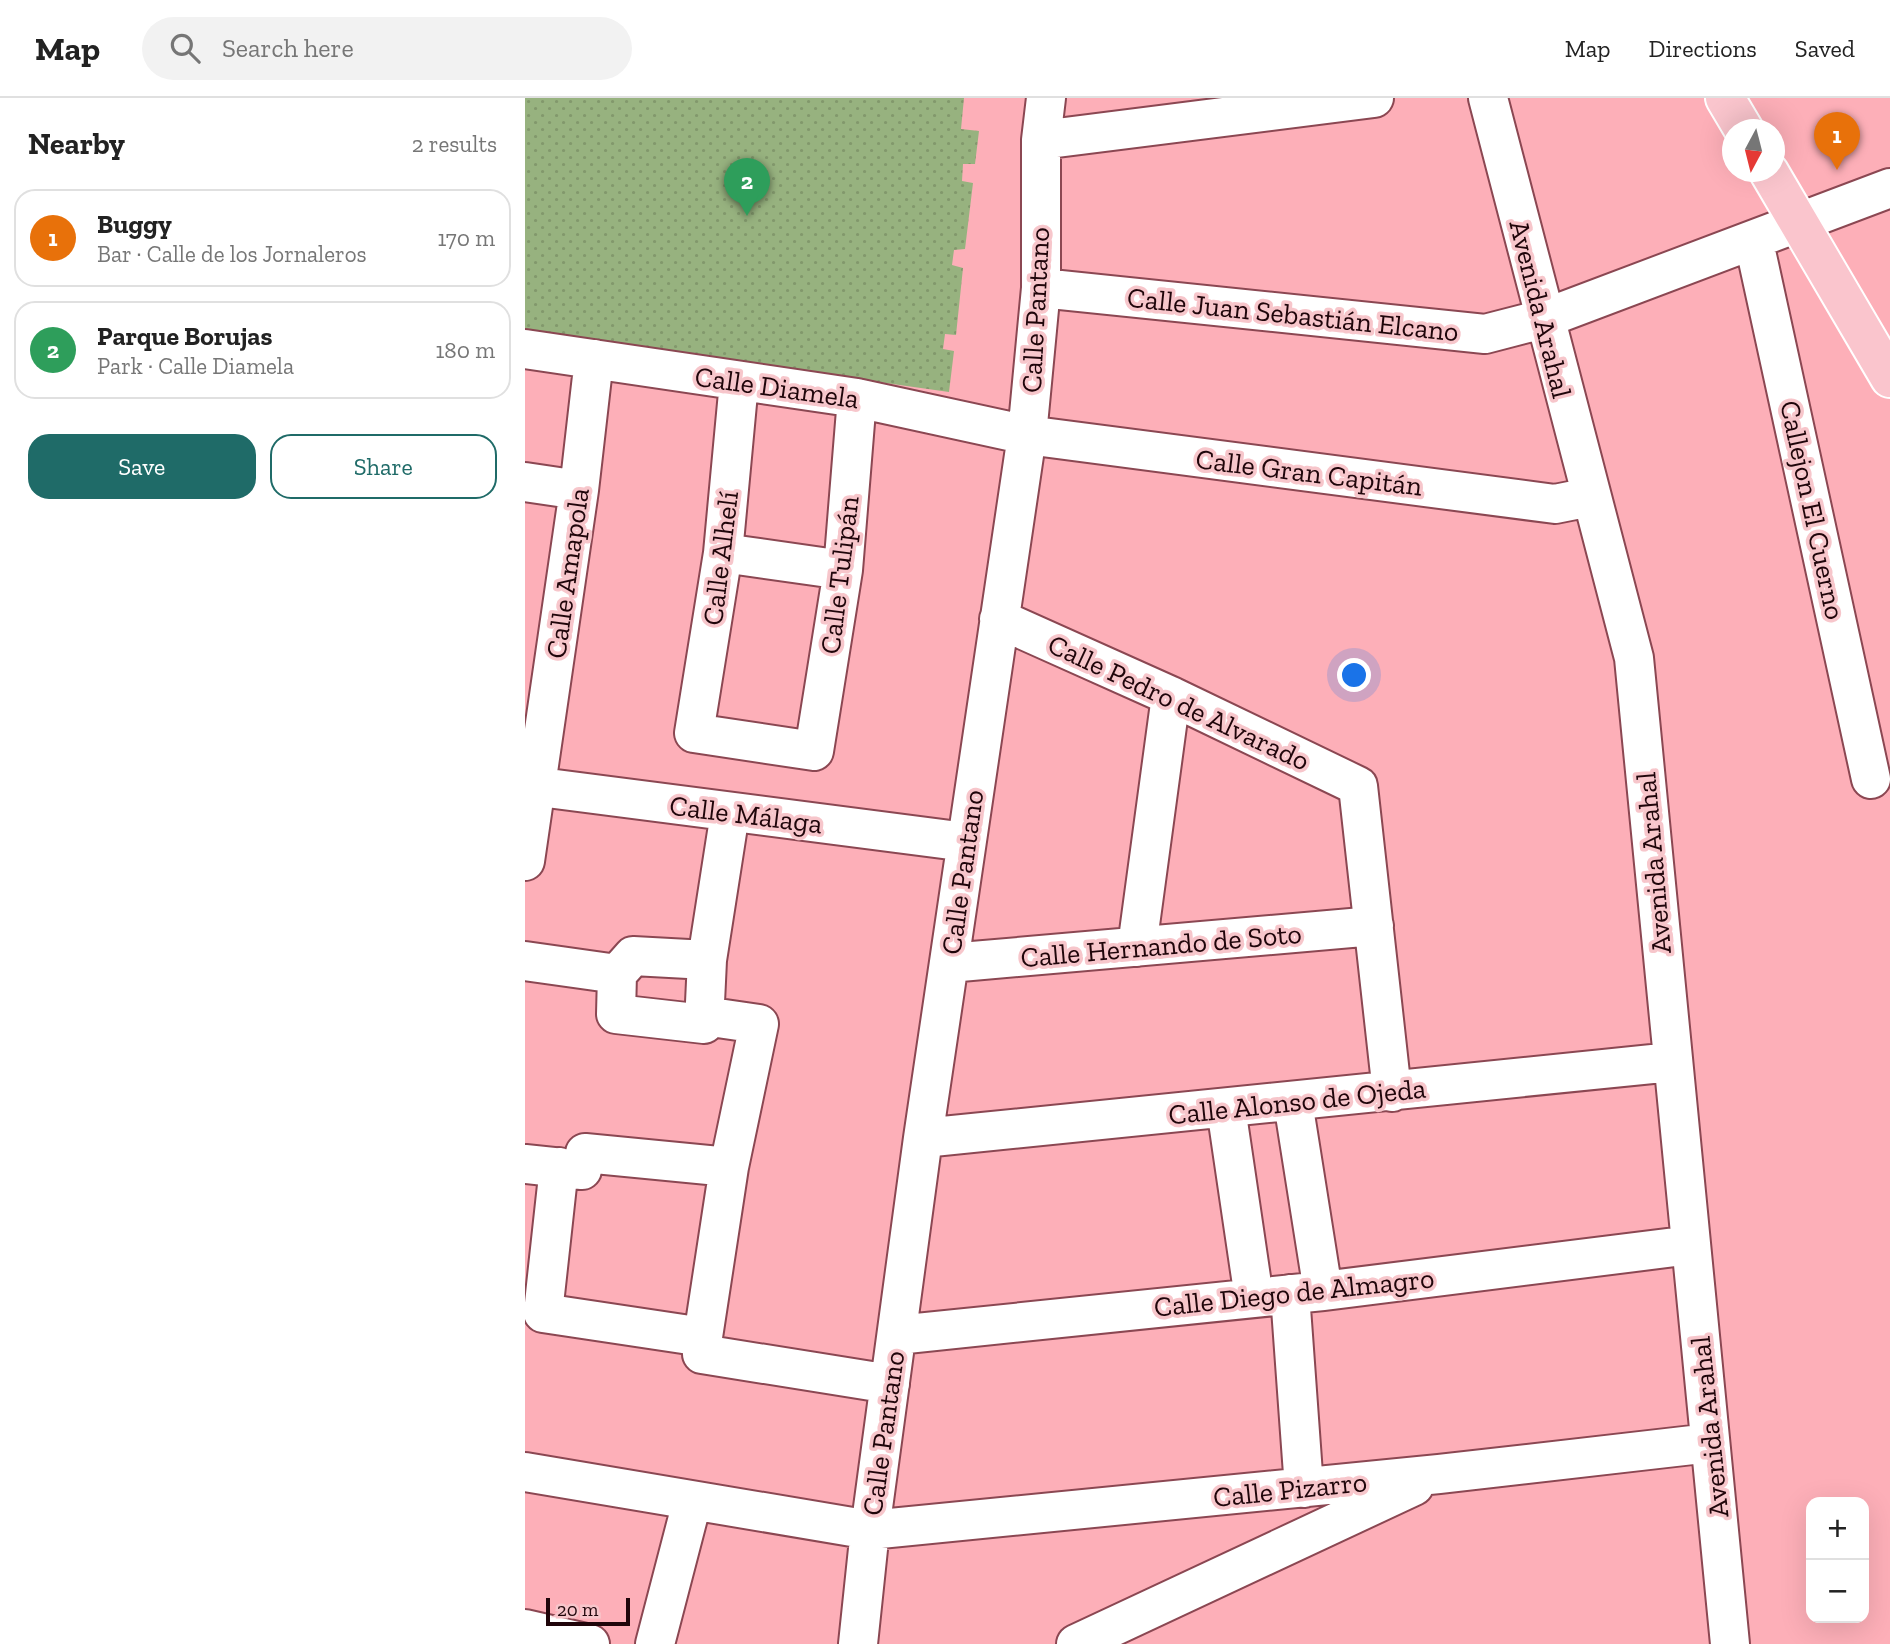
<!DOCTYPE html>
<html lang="en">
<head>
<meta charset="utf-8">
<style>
  :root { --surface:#fff; --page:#f2f2f2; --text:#222; --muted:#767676; --line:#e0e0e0; --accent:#1f6b68 }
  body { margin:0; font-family:"Zilla Slab",serif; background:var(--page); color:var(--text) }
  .controls { position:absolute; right:21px; bottom:21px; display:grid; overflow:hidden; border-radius:14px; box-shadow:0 7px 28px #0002 }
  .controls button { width:63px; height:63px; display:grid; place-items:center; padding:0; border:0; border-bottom:2px solid var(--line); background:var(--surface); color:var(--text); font:35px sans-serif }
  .compass { position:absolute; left:1197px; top:21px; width:63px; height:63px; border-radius:50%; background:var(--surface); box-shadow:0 7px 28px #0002; rotate:187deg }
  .scale { position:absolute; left:21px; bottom:18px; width:84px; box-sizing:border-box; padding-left:7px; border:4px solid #1f050a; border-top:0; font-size:19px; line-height:24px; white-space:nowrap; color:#1f050a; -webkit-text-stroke:5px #f7c6cb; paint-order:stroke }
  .you { position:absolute; left:830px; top:578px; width:24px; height:24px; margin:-18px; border:5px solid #fff; border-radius:50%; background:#1a73e8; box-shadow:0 0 0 10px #1a73e833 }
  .badge { display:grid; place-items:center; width:46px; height:46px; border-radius:50%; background:var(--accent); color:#fff; font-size:23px; font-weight:700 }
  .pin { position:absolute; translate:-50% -58px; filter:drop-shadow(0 2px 4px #0008) }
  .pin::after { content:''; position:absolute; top:37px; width:24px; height:21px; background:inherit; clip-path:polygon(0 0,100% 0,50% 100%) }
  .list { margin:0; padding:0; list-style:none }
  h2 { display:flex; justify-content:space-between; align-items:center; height:91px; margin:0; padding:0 28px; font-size:30px }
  h2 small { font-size:23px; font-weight:400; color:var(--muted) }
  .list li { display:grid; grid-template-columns:46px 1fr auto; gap:21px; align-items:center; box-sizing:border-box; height:98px; margin:0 14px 14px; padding:0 14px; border:2px solid var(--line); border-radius:21px }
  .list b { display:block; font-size:26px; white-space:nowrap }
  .list p { margin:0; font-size:23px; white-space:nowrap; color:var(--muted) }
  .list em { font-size:23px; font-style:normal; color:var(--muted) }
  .actions { display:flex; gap:14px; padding:21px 28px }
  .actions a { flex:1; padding:16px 0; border:2px solid var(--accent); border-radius:21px; text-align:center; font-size:24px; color:var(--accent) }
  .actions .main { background:var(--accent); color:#fff }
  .icon { flex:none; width:38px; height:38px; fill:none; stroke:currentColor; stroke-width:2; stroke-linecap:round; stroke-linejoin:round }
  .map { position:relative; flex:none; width:1365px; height:1546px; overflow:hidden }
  header { display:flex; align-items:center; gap:42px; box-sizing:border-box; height:98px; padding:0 35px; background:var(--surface); border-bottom:2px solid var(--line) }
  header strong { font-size:33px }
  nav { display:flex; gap:38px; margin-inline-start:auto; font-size:24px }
  .search { width:490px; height:63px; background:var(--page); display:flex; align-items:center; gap:18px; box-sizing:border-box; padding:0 24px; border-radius:38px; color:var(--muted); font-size:26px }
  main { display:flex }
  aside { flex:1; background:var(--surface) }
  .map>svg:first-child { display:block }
</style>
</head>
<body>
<header>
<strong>Map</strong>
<div class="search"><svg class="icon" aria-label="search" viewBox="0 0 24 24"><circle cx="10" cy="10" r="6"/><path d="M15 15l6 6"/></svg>Search here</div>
<nav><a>Map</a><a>Directions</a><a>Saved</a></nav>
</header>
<main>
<aside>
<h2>Nearby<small>2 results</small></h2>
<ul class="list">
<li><span class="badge" style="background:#e8710a">1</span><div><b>Buggy</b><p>Bar · Calle de los Jornaleros</p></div><em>170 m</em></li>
<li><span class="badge" style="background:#2e9e5b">2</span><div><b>Parque Borujas</b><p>Park · Calle Diamela</p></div><em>180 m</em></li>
</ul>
<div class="actions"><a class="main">Save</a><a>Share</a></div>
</aside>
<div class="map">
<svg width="1365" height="1546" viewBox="0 0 1365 1546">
  <defs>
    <pattern id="park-dots" width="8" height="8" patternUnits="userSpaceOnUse" patternTransform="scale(1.75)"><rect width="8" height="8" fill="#97b27f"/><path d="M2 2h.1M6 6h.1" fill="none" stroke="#82986c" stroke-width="1.8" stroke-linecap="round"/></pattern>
  </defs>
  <rect width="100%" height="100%" fill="#fdafb8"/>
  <!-- park -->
  <path fill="url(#park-dots)" d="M0 0H439L436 31 454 33 450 66H438L437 83 448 85 440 151 429 152 427 167 438 170 431 237 420 236 418 251 429 253 424 294 0 234Z"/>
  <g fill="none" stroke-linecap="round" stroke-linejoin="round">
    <!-- minor casing -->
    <g stroke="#8b4752" stroke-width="42">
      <path id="minor" d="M963 0 1109 560 1205 1546
        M516 42 849 0
        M1229 144 1346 681
        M516 190 960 236 1018 221 1365 90
        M0 251 332 300 502 337 1030 406 1065 399
        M214 284 198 455 169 635 289 653 318 472 332 300
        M0 384 54 392
        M198 455 318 472
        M474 521 646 598 833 688 867 994
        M0 687 441 744
        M0 763 54 392 69 261
        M612 849 646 598
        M108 858 182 862 179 926 91 916 92 876Z
        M182 862 205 715
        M0 863 92 876
        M424 865 849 828
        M768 1004 798 1193
        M701 1010 729 1200
        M398 1040 1147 964
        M0 1066 57 1072 60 1055 204 1069
        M34 1069 18 1215 178 1239 177 1256 365 1286
        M765 1196 779 1390
        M372 1237 798 1193 1166 1147
        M178 1239 204 1069 234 926 179 918
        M0 1374 345 1432 914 1376 1185 1345
        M0 1531 65 1546
        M130 1546 167 1404
        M333 1546 345 1432 398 1040 502 337 516 190V42L521 0
        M551 1546 889 1388"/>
    </g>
    <!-- major casing -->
    <g stroke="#fff" stroke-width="42">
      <path id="major" d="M1200 0 1219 32
        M1244 74 1365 280"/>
    </g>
    <!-- minor -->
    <use href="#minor" stroke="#fff" stroke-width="38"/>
    <!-- major -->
    <use href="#major" stroke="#fac5cd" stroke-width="38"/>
  </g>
  <g text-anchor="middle" stroke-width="7" stroke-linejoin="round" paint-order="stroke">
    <!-- street labels -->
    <g font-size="28" fill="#1f050a" stroke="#f7c6cb">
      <text transform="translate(1016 211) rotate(76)" y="10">Avenida Arahal</text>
      <text transform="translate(510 212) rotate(-87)" y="10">Calle Pantano</text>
      <text transform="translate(768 216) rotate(6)" y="10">Calle Juan Sebastián Elcano</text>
      <text transform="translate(252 289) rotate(8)" y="10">Calle Diamela</text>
      <text transform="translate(784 374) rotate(7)" y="10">Calle Gran Capitán</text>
      <text transform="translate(1288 412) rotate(78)" y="10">Callejon El Cuerno</text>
      <text transform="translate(195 460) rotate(-83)" y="10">Calle Alhelí</text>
      <text transform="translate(42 475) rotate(-82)" y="10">Calle Amapola</text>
      <text transform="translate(314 477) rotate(-83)" y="10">Calle Tulipán</text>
      <text transform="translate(654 604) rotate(25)" y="10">Calle Pedro de Alvarado</text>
      <text transform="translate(221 716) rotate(7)" y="10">Calle Málaga</text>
      <text transform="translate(1128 765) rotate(-95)" y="10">Avenida Arahal</text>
      <text transform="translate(437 774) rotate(-82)" y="10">Calle Pantano</text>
      <text transform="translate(636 847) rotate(-5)" y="10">Calle Hernando de Soto</text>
      <text transform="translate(772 1003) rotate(-6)" y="10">Calle Alonso de Ojeda</text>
      <text transform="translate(769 1194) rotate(-6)" y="10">Calle Diego de Almagro</text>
      <text transform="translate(1184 1329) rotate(-96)" y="10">Avenida Arahal</text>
      <text transform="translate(358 1335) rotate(-82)" y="10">Calle Pantano</text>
      <text transform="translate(765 1391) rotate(-6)" y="10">Calle Pizarro</text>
    </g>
  </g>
</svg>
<div class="controls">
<button>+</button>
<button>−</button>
</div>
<svg class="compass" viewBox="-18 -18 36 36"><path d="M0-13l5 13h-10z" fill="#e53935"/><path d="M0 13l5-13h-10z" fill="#767676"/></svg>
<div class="scale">20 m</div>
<div class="you"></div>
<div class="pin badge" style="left:1312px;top:72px;background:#e8710a">1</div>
<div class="pin badge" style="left:222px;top:118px;background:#2e9e5b">2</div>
</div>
</main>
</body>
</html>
